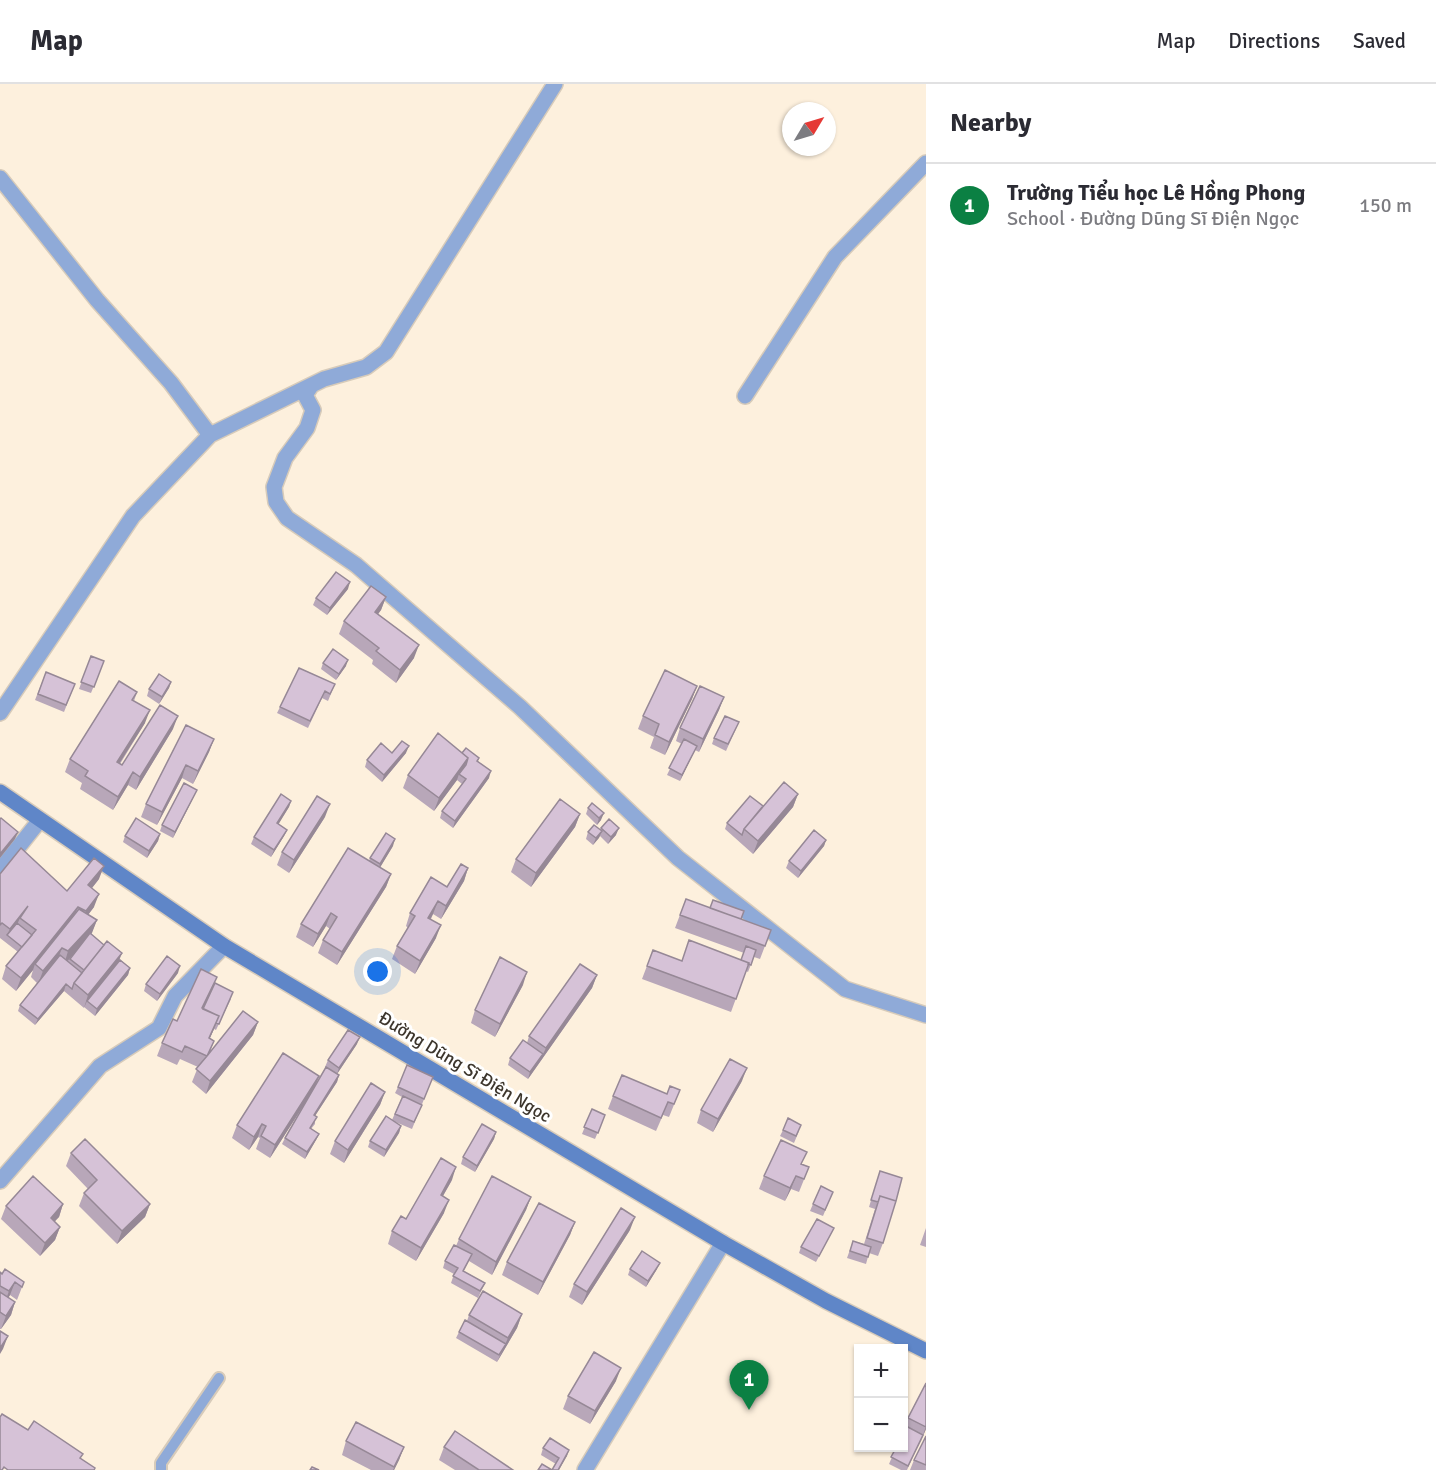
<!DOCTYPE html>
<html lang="en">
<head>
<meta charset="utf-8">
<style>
  :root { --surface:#fff; --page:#f2f2f3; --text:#2b2b33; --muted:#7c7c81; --line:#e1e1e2; --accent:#0b8043 }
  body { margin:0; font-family:Signika,sans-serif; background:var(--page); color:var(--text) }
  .controls { position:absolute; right:18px; bottom:18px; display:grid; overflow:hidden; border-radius:0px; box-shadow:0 2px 4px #0004 }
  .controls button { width:54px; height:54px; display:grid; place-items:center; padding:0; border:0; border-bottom:2px solid var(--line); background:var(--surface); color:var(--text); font:30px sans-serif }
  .compass { position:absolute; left:782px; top:18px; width:54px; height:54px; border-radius:50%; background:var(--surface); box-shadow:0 2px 4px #0004; rotate:52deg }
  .you { position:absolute; left:378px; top:888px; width:21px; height:21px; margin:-15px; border:4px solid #fff; border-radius:50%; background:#1a73e8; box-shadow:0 0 0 9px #1a73e833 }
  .badge { display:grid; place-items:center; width:39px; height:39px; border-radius:50%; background:var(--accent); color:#fff; font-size:20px; font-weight:700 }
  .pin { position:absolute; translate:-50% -50px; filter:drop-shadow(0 2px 3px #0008) }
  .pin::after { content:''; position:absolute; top:32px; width:21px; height:18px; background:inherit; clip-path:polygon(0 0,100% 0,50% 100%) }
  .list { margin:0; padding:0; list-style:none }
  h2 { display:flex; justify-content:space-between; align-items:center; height:78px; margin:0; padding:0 24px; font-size:26px }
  h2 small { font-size:20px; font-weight:400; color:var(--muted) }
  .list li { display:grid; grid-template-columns:39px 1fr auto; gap:18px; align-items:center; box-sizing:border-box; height:84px; padding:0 24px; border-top:2px solid var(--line) }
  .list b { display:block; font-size:22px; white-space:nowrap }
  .list p { margin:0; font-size:20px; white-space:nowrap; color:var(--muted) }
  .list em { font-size:20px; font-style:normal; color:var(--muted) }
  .map { position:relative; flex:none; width:926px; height:1386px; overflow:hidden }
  header { display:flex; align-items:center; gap:36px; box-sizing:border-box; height:84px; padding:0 30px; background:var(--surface); border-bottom:2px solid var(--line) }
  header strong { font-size:28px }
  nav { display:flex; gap:33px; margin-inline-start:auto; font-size:21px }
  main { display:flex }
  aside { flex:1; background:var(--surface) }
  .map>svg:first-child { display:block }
</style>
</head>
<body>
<header>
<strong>Map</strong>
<nav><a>Map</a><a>Directions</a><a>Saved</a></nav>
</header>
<main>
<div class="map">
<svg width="926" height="1386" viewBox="0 0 926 1386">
  <rect width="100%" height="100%" fill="#fdf0dd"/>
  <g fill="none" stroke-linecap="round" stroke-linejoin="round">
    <!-- service casing -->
    <g stroke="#d7cbba" stroke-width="14">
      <path id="service" d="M161 1386V1379L219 1294"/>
    </g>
    <!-- minor casing -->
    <g stroke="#d7cbba" stroke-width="18">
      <path id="minor" d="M0 94 97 216 171 299 210 351
        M311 302 305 311 313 326 307 344 285 374 274 403 276 418 287 434 356 481 520 623 678 774 845 905 926 931
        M745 312 835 173 926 79
        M0 629 133 432 210 351 324 295 366 283 386 268 555 0
        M0 786 40 736
        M0 1097 100 982 159 944 175 912 224 862
        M585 1386 723 1159"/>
    </g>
    <!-- secondary casing -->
    <g stroke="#d7cbba" stroke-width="18">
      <path id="secondary" d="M0 708 224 862 723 1159 826 1217 926 1267"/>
    </g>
    <!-- service -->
    <use href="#service" stroke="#8faad8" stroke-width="10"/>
    <!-- minor -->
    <use href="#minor" stroke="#8faad8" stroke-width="15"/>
    <!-- secondary -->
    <use href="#secondary" stroke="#5f86c8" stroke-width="15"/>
  </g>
  <!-- wall -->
  <path fill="#b8a7b9" d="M348 505 327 531 313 521 316 514Z
    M386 513 381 526 378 530 414 574 396 599 372 580 373 576 339 550 344 537Z
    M91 572 104 577 91 609 79 605Z
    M323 579 346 582 336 596 321 585Z
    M46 588 75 600 64 628 35 616Z
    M171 598 169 604 159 620 147 612 149 605Z
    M335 600 328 617 322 614 308 644 277 629 280 623Z
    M697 602 692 615 665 671 650 664 654 653 638 645 643 632Z
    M137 608 134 617 145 639 120 680 122 681 173 645 136 706 128 701 113 726 80 705 82 699 65 688 70 675Z
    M724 613 719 626 699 668 695 666 680 697 667 691 682 660 676 657 680 644Z
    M739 638 726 667 712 660 714 654Z
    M186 641 214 655 209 668 193 700 182 694 157 741 141 733 146 720Z
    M392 669H406L382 698 365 683 367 676Z
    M462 669 479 674 478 677 489 694 453 744 440 734 442 727 462 700 457 696 434 727 403 704 408 691Z
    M798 710 793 723 753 770 725 745 727 739 763 722Z
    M194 712 173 754 160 747 162 741Z
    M291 717 289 723 278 740 287 746 284 752 271 773 251 760 254 753Z
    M588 724 601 736 597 741 586 730Z
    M580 730 575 743 531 803 511 788 516 775Z
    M325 733 289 789 277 781 282 768Z
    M601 744 616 751 608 760 600 752 593 761 586 755 588 748 600 746Z
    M160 750 158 757 147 774 123 758 125 752Z
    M826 756 824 762 798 794 786 784 789 777Z
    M393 762 380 783 391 790 386 803 337 881 318 869 323 856 330 845 326 842 313 863 296 853 301 840 369 777 370 774Z
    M468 784 464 797 441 835 433 830 431 835 436 854 415 890 392 875 397 862 408 844 406 842 410 829 447 803Z
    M0 790 67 807 99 795 92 804 94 823 88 831 97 836 91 850 130 884 128 891 95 932 84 923V924L64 907 35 941 18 927 20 921 37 899 31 893 33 886 16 907 2 895 6 882 18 868 0 854Z
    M686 815 771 846 760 875 754 873 748 888 746 887 731 928 642 895 653 866 682 877 741 876 744 869 675 844Z
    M178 889 157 917 144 907 146 900Z
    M597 891 592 904 528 995 508 981 510 974 527 959 529 952Z
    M215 899 231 915 216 946 214 945 210 954 214 957 210 968 258 938 253 951 206 1010 192 998 198 983 180 975 177 981 157 972 162 959 177 937Z
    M523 901 495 953 471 939 475 926Z
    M357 960 337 990 339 991 337 998 315 1032V1040L311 1045 319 1050 316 1056 305 1075 282 1060 285 1054 302 1024 270 1074 256 1065 260 1054 258 1053 249 1066 232 1054 237 1041 319 992 316 1001 326 984 325 983 328 976Z
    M433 993 412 1045 393 1037 401 1042 399 1049 384 1073 368 1063 370 1057 392 1036 402 1013 395 1009 398 1003Z
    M742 997 713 1048 697 1039 701 1026Z
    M680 1006 669 1033 663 1031 656 1047 608 1025 613 1012 667 1010Z
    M385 1008 380 1021 344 1079 330 1070 335 1057Z
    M592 1025 605 1031 595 1055 582 1050Z
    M783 1046 799 1047 794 1059 780 1052Z
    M496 1048 494 1055 475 1088 461 1080 463 1073Z
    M71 1069 150 1120 145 1133 117 1160 79 1122 84 1109 88 1105 66 1082Z
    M802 1080 809 1083 799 1108 791 1105 785 1117 759 1105 764 1092Z
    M880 1087 883 1159 878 1172 869 1169 866 1180 847 1174 853 1157 864 1160 875 1125 869 1123Z
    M452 1096 443 1112 444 1129 416 1177 388 1160 392 1147Z
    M833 1108 823 1132 810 1127 813 1120Z
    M531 1113 526 1126 492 1191 469 1177 464 1187 485 1199 478 1214 451 1199 454 1190 443 1184 445 1177 456 1162 459 1155Z
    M63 1120 59 1133 54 1137 60 1143 55 1156 40 1172 1 1135 6 1122Z
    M575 1138 570 1151 538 1211 502 1191 507 1178Z
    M926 1144V1163L920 1161Z
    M630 1146 582 1221 569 1213 574 1200Z
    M831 1150 816 1178 799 1169 801 1163Z
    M630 1185H657L646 1203 628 1191Z
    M0 1188 24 1198 17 1216 10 1211 8 1214 15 1218 11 1231 1 1245H0Z
    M522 1230 517 1244 497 1278 456 1254 459 1248 467 1237 469 1231Z
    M616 1297 590 1340 563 1325 568 1312Z
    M926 1299V1345L907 1386H901L889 1380 903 1348 908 1334Z
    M926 1352V1386H910L914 1376Z
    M346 1357 404 1363 399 1376 394 1386H371L342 1371Z
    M444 1363 513 1386H455L439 1376Z
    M543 1364 567 1372 552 1386 556 1380 541 1371Z"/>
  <!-- shaded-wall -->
  <path fill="#968896" d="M350 498 348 505 327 531 330 524Z
    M386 513 381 526 370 541 375 528Z
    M419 561 414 574 396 599 400 586Z
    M348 576 346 582 336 596 339 590Z
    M171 598 169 604 159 620 162 613Z
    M697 602 692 615 665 671 669 658Z
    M724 613 719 626 699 668 703 655Z
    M150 626 145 639 112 691 117 678Z
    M178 632 173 645 136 706 140 693Z
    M214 655 209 668 193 700 198 687Z
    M409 662 406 669 382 698 384 691Z
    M697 662 694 668 680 697 682 691Z
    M468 674 463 687 459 690 457 696 434 727 439 714Z
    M186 681 182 694 157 741 162 728Z
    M491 687 489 694 453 744 455 737Z
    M133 688 128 701 113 726 118 713Z
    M197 706 173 754 175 748Z
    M798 710 793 723 753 770 758 757Z
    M291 717 289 723 275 746 277 739Z
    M330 720 325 733 289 789 294 776Z
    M604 729 601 736 597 741 599 734Z
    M580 730 575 743 531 803 536 789Z
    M619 744 616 751 608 760 611 753Z
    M287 746 284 752 271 773 274 766Z
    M602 747 599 754 593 761 596 754Z
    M18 748 15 755 0 774V770Z
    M160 750 158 757 147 774 149 767Z
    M395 755 393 762 378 787 380 780Z
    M826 756 824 762 798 794 801 787Z
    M104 782 99 795 84 814 88 801Z
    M468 784 464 797 441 835 446 822Z
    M391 790 386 803 337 881 342 868Z
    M99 810 94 823 81 840 86 827Z
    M438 817 433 830 424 847 428 834Z
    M28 822 20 834 16 843 7 851 10 845Z
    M78 823 73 836 35 880 33 886 16 907 21 894Z
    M331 829 326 842 313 863 318 850Z
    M97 836 92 849 64 881 68 867Z
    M441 841 436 854 415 890 420 877Z
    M62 864 57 877 38 900 43 887Z
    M122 869 117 882 87 917 84 924 88 911Z
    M180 882 178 889 157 917 160 910Z
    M130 884 128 891 95 932 97 925Z
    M527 888 523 901 495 953 500 940Z
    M597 891 592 904 528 995 530 988 543 970 546 964Z
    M66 900 64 907 35 941 38 935Z
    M219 932 214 945 204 967 209 954Z
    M258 938 253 951 206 1010 210 997Z
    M360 953 357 960 337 990 339 984Z
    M747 984 742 997 713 1048 718 1035Z
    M339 991 337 998 311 1038 314 1031Z
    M319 992 314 1005 270 1074 275 1061Z
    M385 1008 380 1021 344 1079 348 1066Z
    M262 1040 258 1053 249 1066 254 1053Z
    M401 1042 399 1049 384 1073 386 1066Z
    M496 1048 494 1055 475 1088 477 1082Z
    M319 1050 316 1056 305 1075 307 1068Z
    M456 1083 452 1096 436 1124 441 1111Z
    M796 1092 791 1105 785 1117 790 1104Z
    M531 1113 526 1126 492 1191 496 1178Z
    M449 1116 444 1129 416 1177 421 1164Z
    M63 1120 59 1133 46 1147 51 1134Z
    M150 1120 145 1133 117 1160 122 1147Z
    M635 1133 630 1146 582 1221 587 1208Z
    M575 1138 570 1151 538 1211 543 1198Z
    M60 1143 55 1156 40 1172 45 1159Z
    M660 1179 657 1185 646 1203 648 1197Z
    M15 1198 10 1211 4 1221 9 1207Z
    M15 1218 11 1231 1 1245 6 1232Z
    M522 1230 517 1244 497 1278 508 1254Z
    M8 1252 3 1265 0 1270V1264Z
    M621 1284 616 1297 590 1340 595 1327Z
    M926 1342V1345L921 1357 906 1386 922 1354Z
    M404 1363 399 1376 394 1386H393Z
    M569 1366 567 1372 559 1386H558Z"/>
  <!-- building -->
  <path fill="#d6c2d7" stroke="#968896" stroke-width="1.5" d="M336 488 350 498 330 524 316 514Z
    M371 502 386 513 375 528 419 561 400 586 376 567 379 564 344 537Z
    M333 565 348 576 339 590 323 579Z
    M91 572 104 577 94 603 81 598Z
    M299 584 335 600 330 610 325 607 310 637 280 623Z
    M665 586 697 602 669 658 655 651 659 640 643 632Z
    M46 588 75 600 66 621 38 610Z
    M159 590 171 598 162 613 149 605Z
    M119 597 137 608 132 616 150 626 117 678 122 681 160 621 178 632 140 693 133 688 118 713 85 692 88 687 70 675Z
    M700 602 724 613 703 655 680 644Z
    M725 632 739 638 728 660 714 654Z
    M186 641 214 655 198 687 186 681 162 728 146 720Z
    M438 649 468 674 439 714 408 691Z
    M684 655 697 662 682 691 669 684Z
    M402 657 409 662 384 691 367 676 381 659 392 669Z
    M466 664 479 674 477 677 491 687 455 737 442 727 466 695 459 690 466 681 468 674 462 669Z
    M784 698 798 710 758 757 744 745Z
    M184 699 197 706 175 748 162 741Z
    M281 710 291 717 277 739 287 746 274 766 254 753Z
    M317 712 330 720 294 776 282 768Z
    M750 712 763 722 744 745 742 751 727 739Z
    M560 715 580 730 536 789 516 775Z
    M592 719 604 729 599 734 588 724Z
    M1 734 18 748 0 770V735Z
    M136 734 160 750 149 767 125 752Z
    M609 735 619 744 611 753 601 744Z
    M594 741 602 747 596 754 588 748Z
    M814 746 826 756 801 787 789 777Z
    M386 749 395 755 380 780 370 774Z
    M21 764 67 807 94 774 104 782 88 801 99 810 86 827 78 823 21 894 6 882 36 846 20 834 28 822 10 845 2 839 0 841V790Z
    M348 764 391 790 342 868 323 856 337 833 331 829 318 850 301 840Z
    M461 780 468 784 446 822 438 817 428 834 441 841 420 877 397 862 415 832 410 829 431 793 447 803Z
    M686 815 771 846 765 862 680 831Z
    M713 816 744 827 741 835 710 824Z
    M79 825 97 836 68 867 62 864 43 887 35 880Z
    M17 839 32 851 22 863 7 851Z
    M90 849 104 861 84 886 70 875Z
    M689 856 749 879 736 915 647 882 653 866 682 877Z
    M107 857 122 869 88 911 74 899Z
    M746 862 756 866 751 881 748 880 749 879 741 876Z
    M60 871 82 889 74 899 72 905 66 900 38 935 20 921Z
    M167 872 180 882 160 910 146 900Z
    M500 873 527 888 500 940 475 926Z
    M120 876 130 884 97 925 87 917Z
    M580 880 597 891 546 964 529 952Z
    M201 885 217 893 202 924 219 932 209 954 214 957 207 972 243 927 258 938 210 997 196 985 207 972 185 962 182 968 162 959 173 935 177 937Z
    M215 899 233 908 219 940 216 939 219 932 203 925Z
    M348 946 360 953 339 984 328 976Z
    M523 956 543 970 530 988 510 974Z
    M283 969 319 992 275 1061 261 1052 266 1042 262 1040 254 1053 237 1041Z
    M730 975 747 984 718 1035 701 1026Z
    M407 981 433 993 424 1015 398 1003Z
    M326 983 339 991 314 1031 317 1033 310 1044 319 1050 307 1068 285 1054Z
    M622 991 667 1010 670 1002 680 1006 674 1020 668 1018 661 1034 613 1012Z
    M371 999 385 1008 348 1066 335 1057Z
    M403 1012 422 1021 414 1038 395 1030Z
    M592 1025 605 1031 598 1049 584 1043Z
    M386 1032 401 1042 386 1066 370 1057Z
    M788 1034 801 1041 796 1052 783 1046Z
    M482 1040 496 1048 477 1082 463 1073Z
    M85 1055 150 1120 122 1147 84 1109 97 1096 71 1069Z
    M781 1056 807 1068 801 1080 809 1083 804 1095 796 1092 790 1104 764 1092Z
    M441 1074 456 1083 441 1111 449 1116 421 1164 392 1147 401 1132 406 1135Z
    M880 1087 902 1094 896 1117 880 1112 878 1118 871 1116Z
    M33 1092 63 1120 51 1134 60 1143 45 1159 6 1122Z
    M492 1092 531 1113 496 1178 459 1155Z
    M821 1102 833 1108 825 1126 813 1120Z
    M880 1112 896 1117 883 1159 867 1154Z
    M539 1119 575 1138 543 1198 507 1178Z
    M621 1124 635 1133 587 1208 574 1200Z
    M817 1135 834 1144 819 1172 801 1163Z
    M853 1157 871 1163 868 1173 850 1167Z
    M454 1161 472 1170 463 1187 485 1199 480 1207 453 1192 458 1184 445 1177Z
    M642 1167 660 1179 648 1197 630 1185Z
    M5 1185 24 1198 22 1203 15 1198 9 1207 0 1202V1188L2 1190Z
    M483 1207 522 1230 508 1254 469 1231Z
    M0 1208 15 1218 6 1232 0 1228Z
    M465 1236 506 1260 499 1271 459 1248Z
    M0 1247 8 1252 0 1264Z
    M594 1268 621 1284 595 1327 568 1312Z
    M926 1299V1343L908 1334Z
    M2 1330 28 1346 34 1337 83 1370 80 1374 95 1384 94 1386H8L4 1383 2 1386H0V1333Z
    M356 1338 404 1363 394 1383 346 1357Z
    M906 1342 923 1351 908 1382 891 1373 896 1364H903V1348Z
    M455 1347 513 1386H479L444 1363Z
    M926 1352V1381L914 1376Z
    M550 1354 569 1366 558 1386H538L542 1380 552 1386 559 1374 543 1364Z
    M312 1383 319 1386H310Z"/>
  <g text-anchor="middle" stroke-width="6" stroke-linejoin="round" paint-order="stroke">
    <!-- street labels -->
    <g font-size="18" fill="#3d362d" stroke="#fff">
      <text transform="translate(465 983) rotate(31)" y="6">Đường Dũng Sĩ Điện Ngọc</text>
    </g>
  </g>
</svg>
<div class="controls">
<button>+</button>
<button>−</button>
</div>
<svg class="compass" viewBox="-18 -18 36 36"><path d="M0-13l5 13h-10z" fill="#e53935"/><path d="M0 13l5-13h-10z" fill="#7c7c81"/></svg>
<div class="you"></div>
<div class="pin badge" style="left:749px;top:1326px">1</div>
</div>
<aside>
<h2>Nearby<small></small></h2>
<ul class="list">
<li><span class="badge">1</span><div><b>Trường Tiểu học Lê Hồng Phong</b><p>School · Đường Dũng Sĩ Điện Ngọc</p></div><em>150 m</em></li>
</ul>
</aside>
</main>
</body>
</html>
